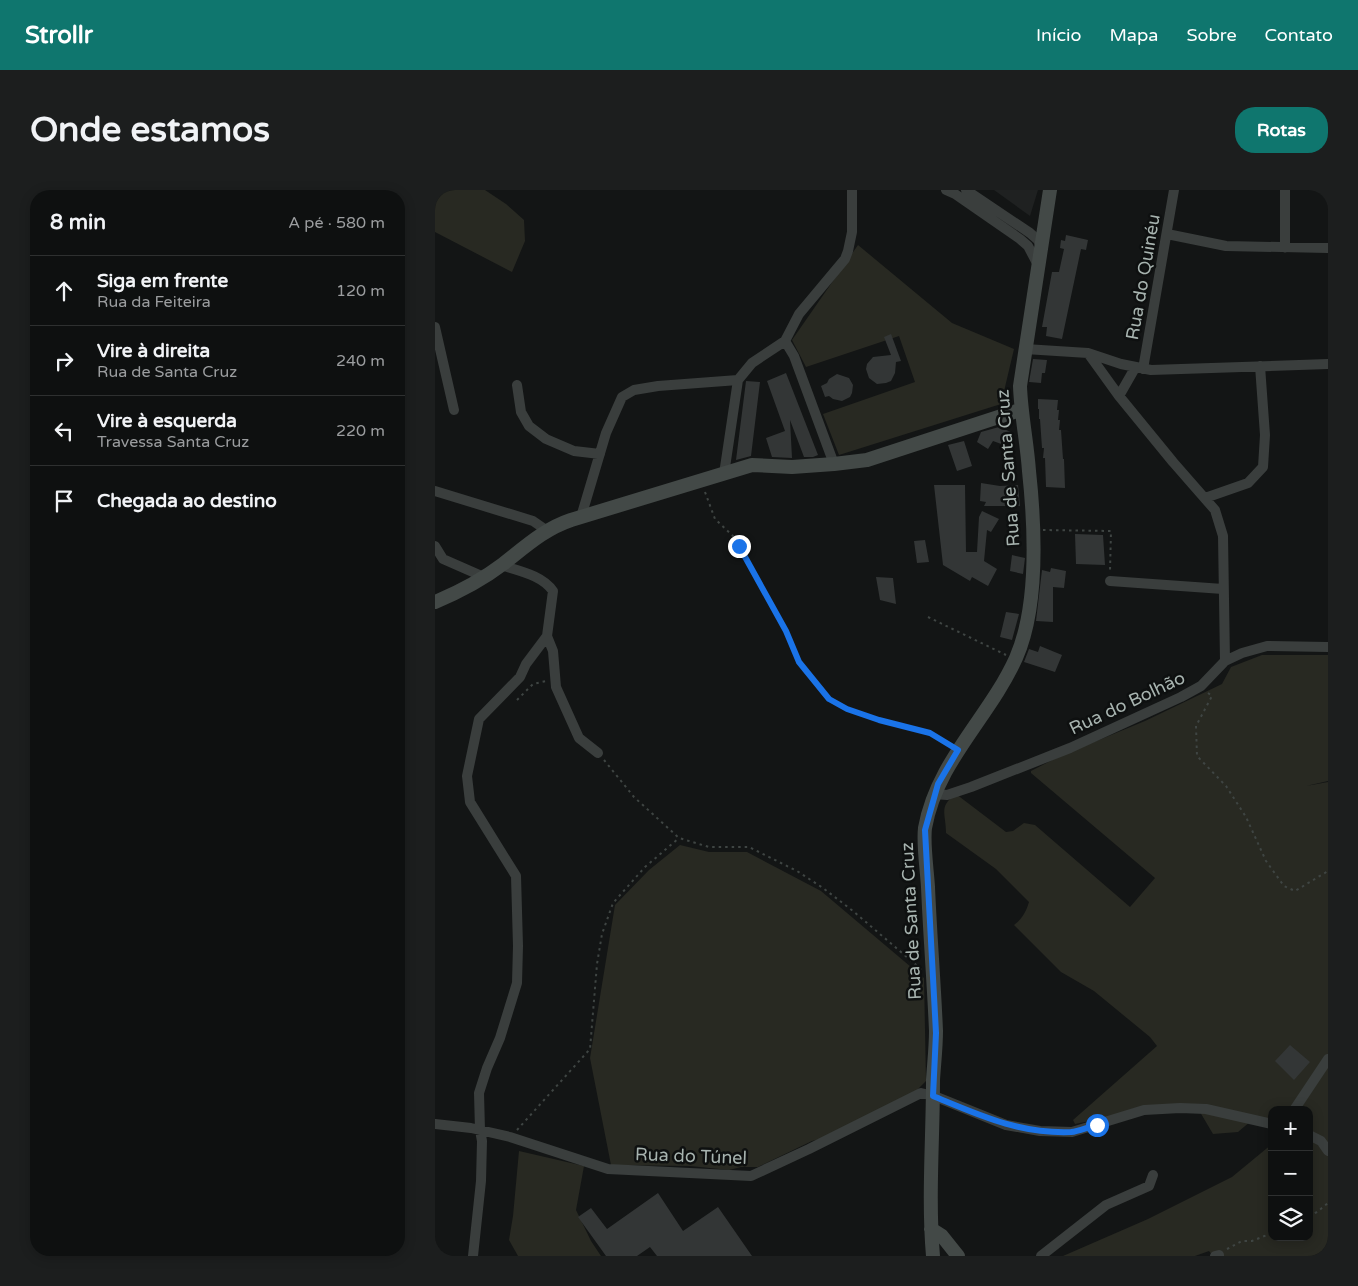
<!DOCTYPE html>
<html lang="pt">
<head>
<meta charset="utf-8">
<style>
  :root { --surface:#0e1010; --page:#1c1e1e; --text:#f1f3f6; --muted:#9b9d9f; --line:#2e3030; --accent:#0f766e }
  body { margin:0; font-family:"Varela Round",sans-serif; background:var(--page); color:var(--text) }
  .controls { position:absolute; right:15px; bottom:15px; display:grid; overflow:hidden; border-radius:10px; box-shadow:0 2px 12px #0003 }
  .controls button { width:45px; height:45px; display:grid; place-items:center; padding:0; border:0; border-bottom:1px solid var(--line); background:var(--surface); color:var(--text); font:25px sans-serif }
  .stop { position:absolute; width:15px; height:15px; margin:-11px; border:4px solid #1a73e8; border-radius:50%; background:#fff }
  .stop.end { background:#1a73e8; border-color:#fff; box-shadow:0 1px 5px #0008 }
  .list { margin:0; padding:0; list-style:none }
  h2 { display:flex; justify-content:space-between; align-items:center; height:65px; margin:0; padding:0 20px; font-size:21px }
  h2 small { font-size:16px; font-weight:400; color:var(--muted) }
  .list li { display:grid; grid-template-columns:32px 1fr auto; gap:15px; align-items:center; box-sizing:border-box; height:70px; padding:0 20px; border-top:1px solid var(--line) }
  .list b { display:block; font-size:19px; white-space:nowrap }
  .list p { margin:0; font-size:16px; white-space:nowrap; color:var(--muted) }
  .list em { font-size:16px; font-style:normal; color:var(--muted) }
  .icon { flex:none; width:28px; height:28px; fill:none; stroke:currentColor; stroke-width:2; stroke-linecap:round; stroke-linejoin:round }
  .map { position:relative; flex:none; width:893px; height:1066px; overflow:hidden; border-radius:20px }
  header { display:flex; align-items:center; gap:30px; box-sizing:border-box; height:70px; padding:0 25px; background:var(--accent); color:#fff }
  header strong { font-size:24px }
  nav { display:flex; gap:28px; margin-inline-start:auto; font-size:18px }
  .intro { display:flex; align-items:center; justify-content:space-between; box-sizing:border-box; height:120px; padding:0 30px }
  h1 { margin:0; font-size:35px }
  .button { padding:12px 22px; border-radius:20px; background:var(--accent); color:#fff; font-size:18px; font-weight:700 }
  main { display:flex; gap:30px; padding:0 30px }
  aside { flex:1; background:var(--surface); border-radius:20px; box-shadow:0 2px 12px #0003 }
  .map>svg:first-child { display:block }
</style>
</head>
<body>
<header>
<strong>Strollr</strong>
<nav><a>Início</a><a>Mapa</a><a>Sobre</a><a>Contato</a></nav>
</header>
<div class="intro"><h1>Onde estamos</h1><a class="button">Rotas</a></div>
<main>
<aside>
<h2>8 min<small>A pé · 580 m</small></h2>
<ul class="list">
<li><svg class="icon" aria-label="ahead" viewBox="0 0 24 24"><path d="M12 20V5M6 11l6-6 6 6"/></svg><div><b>Siga em frente</b><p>Rua da Feiteira</p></div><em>120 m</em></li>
<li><svg class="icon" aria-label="right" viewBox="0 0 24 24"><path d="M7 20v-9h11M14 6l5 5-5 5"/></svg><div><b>Vire à direita</b><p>Rua de Santa Cruz</p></div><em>240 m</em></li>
<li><svg class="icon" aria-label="left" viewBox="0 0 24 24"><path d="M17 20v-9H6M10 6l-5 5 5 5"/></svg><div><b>Vire à esquerda</b><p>Travessa Santa Cruz</p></div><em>220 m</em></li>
<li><svg class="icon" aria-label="arrive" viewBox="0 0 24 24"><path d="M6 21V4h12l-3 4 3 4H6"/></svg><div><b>Chegada ao destino</b></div></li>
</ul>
</aside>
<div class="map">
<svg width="893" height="1066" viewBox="0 0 893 1066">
  <rect width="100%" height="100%" fill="#131515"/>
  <!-- built -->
  <path fill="#1f2121" d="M559 0H603L595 26Z"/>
  <!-- green -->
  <path fill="#282922" d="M0 0H50L71 14 89 30 90 51 77 82 0 42Z
    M423 55 517 133 579 159 566 214 404 265 388 224 480 192 464 146 371 177 357 150Z
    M827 465H893V591L871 596 893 592V1066H778L774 1061 760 1066H628L713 1029 797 987 837 954V1047H874V920H837V929L816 931 803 942 778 944 765 922 737 914 640 934 638 930 722 856 715 847 659 801 626 782 579 735C587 729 591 722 594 712L561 679 511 643C511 623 503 617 521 604L571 642 578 641 589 633 600 635 695 717 720 688 596 583V581L625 566 710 531 787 494 796 477Z
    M245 655 274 662H312L386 701 489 788 491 891 480 902 409 943 377 951 323 977H306L294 980 255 976 176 975 155 868 180 715 214 680Z
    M84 961 149 976 141 1020 156 1051 166 1066H83L74 1050 78 1026Z"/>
  <!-- building -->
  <path fill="#333636" d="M631 45 653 50 651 60 646 59 627 149 611 146 612 137H607L617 82H624L629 59 625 58 626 50 630 51Z
    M456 144 466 171 461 172 460 183 456 191 451 193 442 194 434 188 431 179 432 174 438 167 456 165 449 147Z
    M598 169 612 170 610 183H607L606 193 594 192Z
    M351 183 383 265 378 267H369L355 230 357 268 337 267 331 248 350 241 332 191Z
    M402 184 414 188 418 195 417 203 415 207 407 211 398 209 394 206 390 207 386 196 392 193 394 189Z
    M311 191 325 192 316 266 301 270Z
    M603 209 623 210 622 220H624L623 230H625L624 240H626L628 269H629L630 298 611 297 610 268H608L609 258H607L605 229H604V219H603Z
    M564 237 576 242 569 255 558 251 553 259 542 252 546 242Z
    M529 251 537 276 522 281 513 255Z
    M546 293 565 296 583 295 585 316H549L551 312 545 311Z
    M499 295H530L531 362H542L544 327 547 321 564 329 556 342 552 340 549 371 562 379 553 396 537 387 535 391 508 375Z
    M640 344 668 345 670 375 641 374Z
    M490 350 494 372 482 373 479 351Z
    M577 365 590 368 588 384 575 381Z
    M616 378 631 381 629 398 618 397V432L601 431 607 380 615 382Z
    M441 387 458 388 461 414 445 410Z
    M571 422 584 424 577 450 565 447Z
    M605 456 627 465 620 482 589 472 594 459 603 462Z
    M855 855 875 872 859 890 840 871Z
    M223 1003 248 1041 283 1017 317 1066H222L215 1057 202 1066H171L143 1027 156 1018 172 1039Z"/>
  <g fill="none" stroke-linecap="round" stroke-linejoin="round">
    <!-- path -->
    <path stroke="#3f4543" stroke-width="2" stroke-dasharray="2.5 4" stroke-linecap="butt" d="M270 302 280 329 298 346 304 355 351 441 364 473 394 509 412 519 444 530 495 543 514 555
      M608 340 676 341 675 381
      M493 427 571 465
      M773 503 777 506 761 536 762 566 791 596 811 627 831 671 849 696 860 701 893 681
      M82 510 98 494 111 491
      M169 570 199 607 244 648 274 657H314L362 681 388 698 418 721 487 780
      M82 940 155 859 162 774 167 744 178 713 210 677 244 648
      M874 1026 882 1022 893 1013
      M792 1059 807 1051H817L837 1043"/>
    <!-- street -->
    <path stroke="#3a3e3d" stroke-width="10" d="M511 0 520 4 585 49 593 56 603 75
      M531 0 595 43 603 50 606 56
      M850 0V58
      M732 44 791 56 893 58
      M0 137 19 220
      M350 151 359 166 399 274
      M590 159 653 163 686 174 716 180 893 174
      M653 163 684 206 738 272 780 320 788 346 790 471
      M708 179 739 0
      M82 195 86 222 94 236 111 249 139 261 165 264
      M684 206 700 178
      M289 284 303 190
      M0 301 98 331 111 340
      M770 308 813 293 828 277 830 245 825 176
      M146 327 171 243 187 207 199 200 223 196 303 190 317 173 350 151 364 124 410 69 413 61 417 42V0
      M0 356 8 369 49 387
      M66 375C84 381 107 385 118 401L112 446 118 461 121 497 144 548 163 563
      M675 391 788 399
      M500 604 512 605 536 597 635 558 746 507 766 496 790 471 807 463 832 456 893 457
      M859 920 893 869
      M0 934 36 938 75 947 173 979 316 986 374 959 486 903 499 906 571 935 605 941 637 942 709 920 745 918 771 919 837 934
      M874 945 886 951 893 961
      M38 1066 46 991 47 951 45 940 44 903 52 878 65 848 82 793 83 756 81 686 35 612 32 586 44 529 85 487 91 474 112 446
      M606 1066 671 1015 714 996 718 985
      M780 1066 784 1065"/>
    <!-- secondary -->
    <path stroke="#434947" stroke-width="14" d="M0 412C24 402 47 390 68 374 90 357 109 339 136 330L317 275 357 277 399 274 432 270 585 220
      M496 1039 507 1046 523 1066
      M498 1066C493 1008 498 949 498 890 499 874 501 857 501 841 499 793 495 745 493 697 492 680 488 654 490 638 502 571 554 528 581 468 604 416 600 337 594 281 592 252 586 225 585 196L615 0"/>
  </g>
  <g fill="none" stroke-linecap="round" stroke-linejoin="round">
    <!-- route -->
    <path stroke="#1a73e8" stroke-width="6" d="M304 356 351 441 364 472 394 509 412 519 444 530 495 543 523 560 503 594 490 640 501 843 498 906C544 925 584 944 636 942 644 941 653 937 662 935"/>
  </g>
  <g text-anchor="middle" stroke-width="5" stroke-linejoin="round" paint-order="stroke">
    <!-- street labels -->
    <g font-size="18" fill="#a7b3af" stroke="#0e1010">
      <text transform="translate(708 87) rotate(-80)" y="6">Rua do Quinéu</text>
      <text transform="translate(573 278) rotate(-94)" y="6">Rua de Santa Cruz</text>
      <text transform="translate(692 513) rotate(-25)" y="6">Rua do Bolhão</text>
      <text transform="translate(476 731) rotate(-93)" y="6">Rua de Santa Cruz</text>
      <text transform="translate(256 966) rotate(2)" y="6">Rua do Túnel</text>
    </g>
  </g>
</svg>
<div class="controls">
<button>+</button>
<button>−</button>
<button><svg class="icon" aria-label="layers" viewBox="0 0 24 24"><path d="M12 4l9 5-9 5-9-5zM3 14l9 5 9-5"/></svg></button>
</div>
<div class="stop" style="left:662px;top:935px"></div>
<div class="stop end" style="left:304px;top:356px"></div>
</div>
</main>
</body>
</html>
